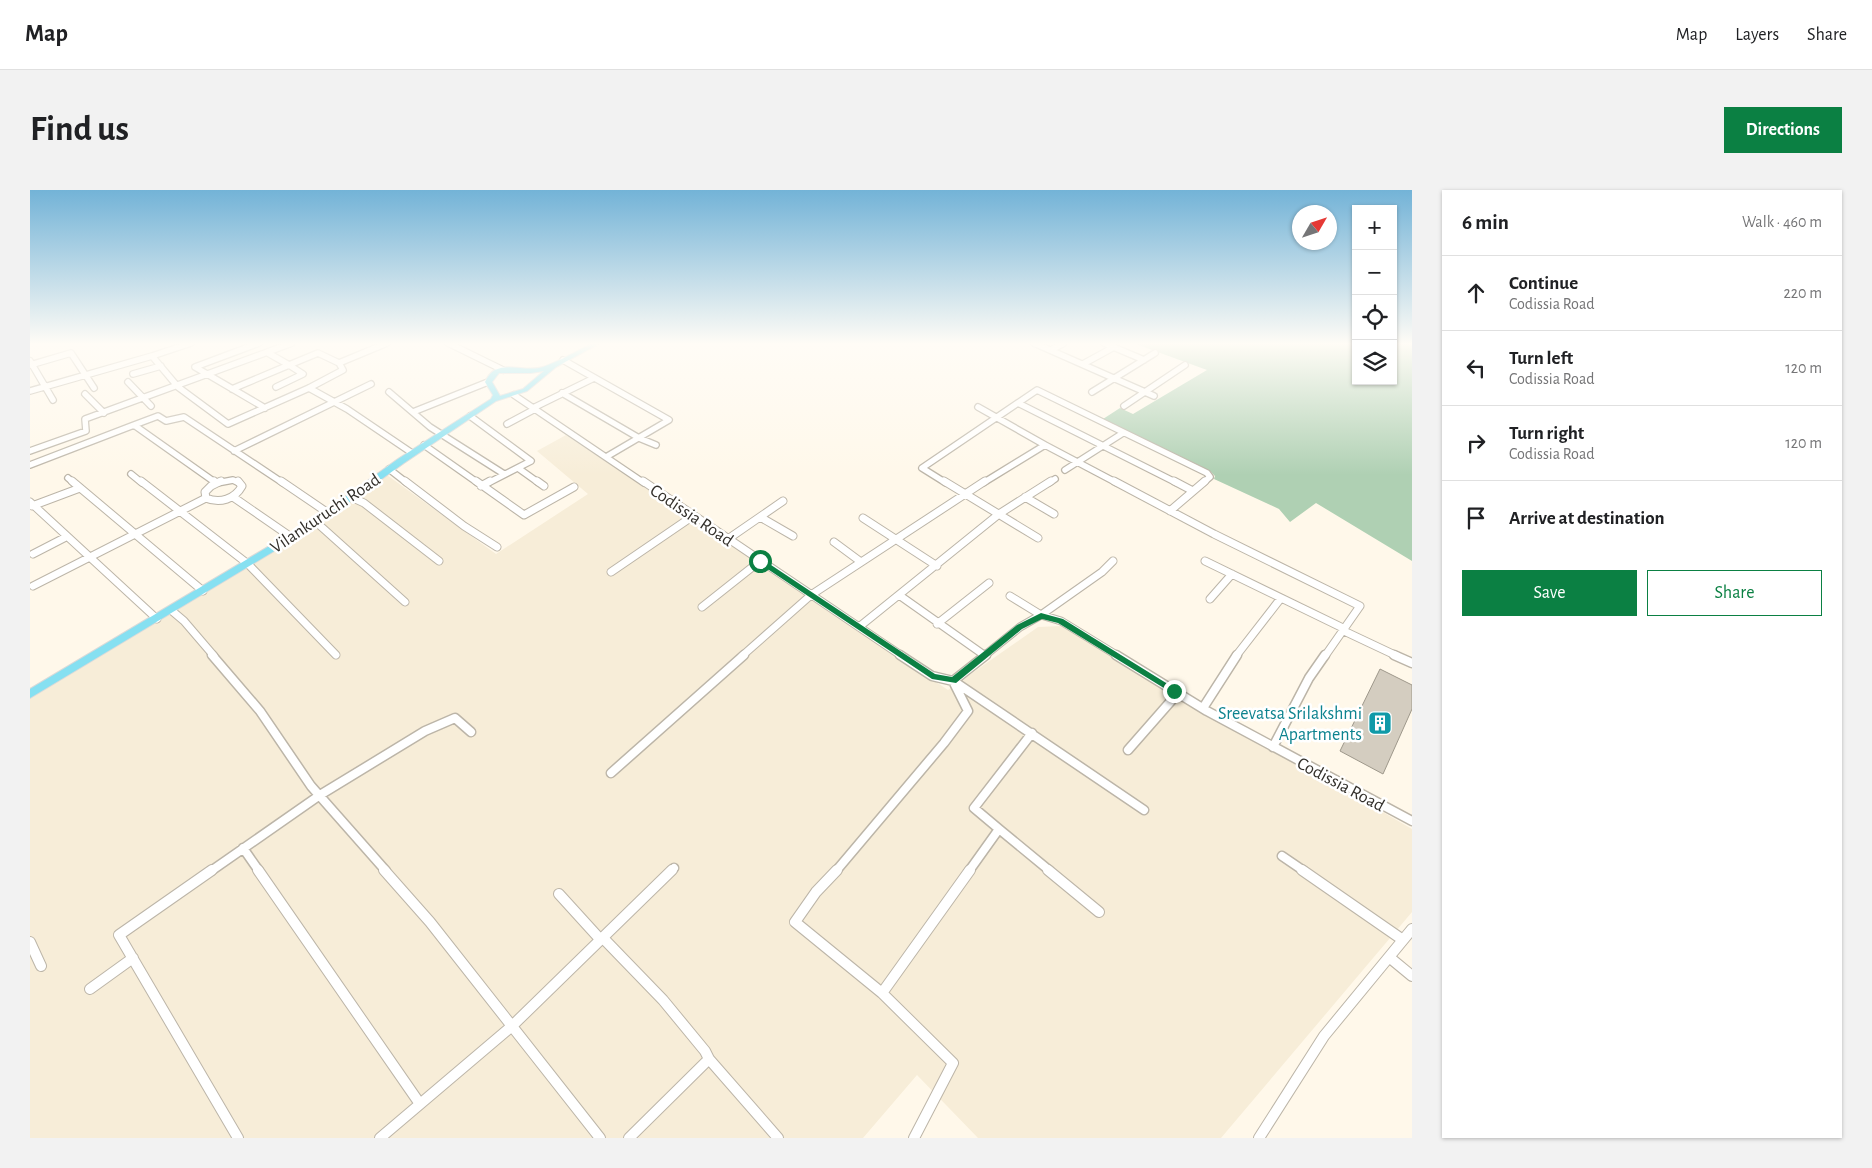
<!DOCTYPE html>
<html lang="en">
<head>
<meta charset="utf-8">
<style>
  :root { --surface:#fff; --page:#f2f2f2; --text:#202124; --muted:#757577; --line:#e0e0e0; --accent:#0b8043 }
  body { margin:0; font-family:"Alegreya Sans",sans-serif; background:var(--page); color:var(--text) }
  .controls { position:absolute; right:15px; top:15px; display:grid; overflow:hidden; border-radius:0px; box-shadow:0 1px 4px #0004 }
  .controls button { width:45px; height:45px; display:grid; place-items:center; padding:0; border:0; border-bottom:1px solid var(--line); background:var(--surface); color:var(--text); font:25px sans-serif }
  .compass { position:absolute; left:1262px; top:15px; width:45px; height:45px; border-radius:50%; background:var(--surface); box-shadow:0 1px 4px #0004; rotate:51deg }
  .stop { position:absolute; width:15px; height:15px; margin:-11px; border:4px solid #0b8043; border-radius:50%; background:#fff }
  .stop.end { background:#0b8043; border-color:#fff; box-shadow:0 1px 5px #0008 }
  .list { margin:0; padding:0; list-style:none }
  h2 { display:flex; justify-content:space-between; align-items:center; height:65px; margin:0; padding:0 20px; font-size:21px }
  h2 small { font-size:16px; font-weight:400; color:var(--muted) }
  .list li { display:grid; grid-template-columns:32px 1fr auto; gap:15px; align-items:center; box-sizing:border-box; height:75px; padding:0 20px; border-top:1px solid var(--line) }
  .list b { display:block; font-size:19px; white-space:nowrap }
  .list p { margin:0; font-size:16px; white-space:nowrap; color:var(--muted) }
  .list em { font-size:16px; font-style:normal; color:var(--muted) }
  .actions { display:flex; gap:10px; padding:15px 20px }
  .actions a { flex:1; padding:11px 0; border:1px solid var(--accent); border-radius:0px; text-align:center; font-size:18px; color:var(--accent) }
  .actions .main { background:var(--accent); color:#fff }
  .icon { flex:none; width:28px; height:28px; fill:none; stroke:currentColor; stroke-width:2; stroke-linecap:round; stroke-linejoin:round }
  .map { position:relative; flex:none; width:1382px; height:948px; overflow:hidden; border-radius:0px }
  header { display:flex; align-items:center; gap:30px; box-sizing:border-box; height:70px; padding:0 25px; background:var(--surface); border-bottom:1px solid var(--line) }
  header strong { font-size:24px }
  nav { display:flex; gap:28px; margin-inline-start:auto; font-size:18px }
  .intro { display:flex; align-items:center; justify-content:space-between; box-sizing:border-box; height:120px; padding:0 30px }
  h1 { margin:0; font-size:35px }
  .button { padding:12px 22px; border-radius:0px; background:var(--accent); color:#fff; font-size:18px; font-weight:700 }
  main { display:flex; gap:30px; padding:0 30px }
  aside { flex:1; background:var(--surface); border-radius:0px; box-shadow:0 1px 4px #0004 }
  .map>svg:first-child { display:block }
</style>
</head>
<body>
<header>
<strong>Map</strong>
<nav><a>Map</a><a>Layers</a><a>Share</a></nav>
</header>
<div class="intro"><h1>Find us</h1><a class="button">Directions</a></div>
<main>
<div class="map">
<svg width="1382" height="948" viewBox="0 0 1382 948">
  <rect width="100%" height="100%" fill="#fff8ea"/>
  <!-- built -->
  <path fill="#f7edd8" d="M536 245 918 500 1008 437 1031 436 1382 639V722L1191 948H948L887 885 833 948H0V506L357 285 466 364 558 304 507 261Z"/>
  <!-- green -->
  <path fill="#afd0b3" d="M1103 153H1326V191H1363V153H1382V371L1286 313 1260 332 1249 319 1184 289 1185 286 1180 281 1073 229 1090 218 1103 224 1177 180Z"/>
  <!-- building -->
  <path fill="#d4cdc0" stroke="#9e988b" d="M1350 479 1382 495V519L1353 584 1310 561Z"/>
  <g fill="none" stroke-linecap="round" stroke-linejoin="round">
    <!-- minor-far3 casing -->
    <g stroke="#bcb5a8" stroke-width="8">
      <path id="minor-far3" d="M161 153 122 166 148 197 198 234 279 198 313 180 309 173 357 153
        M229 153 165 177 235 218
        M418 153 473 180
        M1004 153 1124 206
        M1074 153 1114 170
        M1021 160 1034 153
        M238 163 259 175 288 163 309 173
        M533 170 639 230 576 267
        M0 171 23 210
        M1053 174 1084 157
        M0 175 41 163 64 198
        M103 184 131 176
        M98 192 121 216
        M279 198 317 219 382 263
        M202 199 259 175 273 184 246 197
        M0 201 122 166
        M359 202 400 237 474 284
        M1062 202 1125 163
        M532 203 609 248 626 255
        M55 204 74 223
        M484 205 614 293
        M988 213 1147 293
        M1094 216 1155 175
        M948 217 1015 255
        M503 218 564 188
        M383 222 458 192
        M440 226 501 271 458 293
        M477 234 505 219
        M394 255 448 293
        M0 261 56 241 55 229 262 153
        M204 261 341 194
        M0 275 104 235
        M488 278 509 293
        M359 279 377 293
        M1035 280 1093 243
        M101 284 112 293
        M38 288 44 293
        M186 293 104 235 128 226 136 231 154 227 253 293
        M187 293 203 290 209 293
        M916 293 892 278 1007 200 1177 283 1180 287 1173 293
        M953 293 1015 255 1087 293
        M1019 293 1025 289"/>
    </g>
    <!-- minor-far2 casing -->
    <g stroke="#bcb5a8" stroke-width="9">
      <path id="minor-far2" d="M42 291 173 401
        M111 291 218 374 306 465
        M184 291 186 293
        M191 291 181 296 175 302 176 308C190 314 205 309 212 296L208 291
        M251 291 298 323
        M375 291 434 336 467 357
        M446 291 494 325 544 297
        M507 291 514 296
        M613 291 872 466
        M914 291 1008 348
        M1084 291 1184 344 1330 416 1295 466
        M1144 291 1163 301
        M451 296 460 291
        M203 307 261 347
        M321 307 334 313 409 371
        M995 307 1024 324
        M0 312 127 429
        M2 316 50 298
        M1140 321 1175 291
        M730 327 763 346
        M833 328 907 376
        M286 332 375 412
        M698 349 753 311
        M804 352 831 372
        M3 364 36 347
        M1175 371 1315 439
        M581 382 663 326
        M3 396 176 308
        M869 405 954 465
        M980 406 1011 425 1072 382 1083 371
        M1180 409 1202 384
        M672 417 730 371
        M141 420 154 431 184 466
        M907 434 959 393
        M829 437 969 324 1021 291
        M1314 441 1367 466
        M712 466 781 405 955 291
        M954 466 990 437 1011 425 1031 431 1088 466
        M1206 466 1251 408"/>
    </g>
    <!-- minor-far1 casing -->
    <g stroke="#bcb5a8" stroke-width="11">
      <path id="minor-far1" d="M182 465 230 521 281 596 356 681
        M870 465 902 486 923 491 956 465
        M1086 465 1177 521 1382 631
        M1364 465 1382 473
        M925 492 1114 620
        M1173 518 1207 465
        M1243 557 1279 488 1295 465
        M1098 560 1148 503
        M581 583 714 465
        M969 639 1020 681
        M213 658 229 681
        M1252 666 1274 681
        M181 681 290 605 395 541 425 528 441 542
        M641 681 644 678
        M806 681 914 553 938 521 923 491
        M939 681 969 639 944 618 1002 543"/>
    </g>
    <!-- minor casing -->
    <g stroke="#bcb5a8" stroke-width="12">
      <path id="minor" d="M182 680 89 745 208 948
        M228 680 390 914
        M354 680 400 732 570 948
        M807 680 786 702 765 732 852 803 923 873 884 948
        M1018 680 1069 722
        M1272 680 1373 750
        M529 704 569 748H573L633 810 675 861 679 869 748 948
        M1382 739 1359 767 1382 786
        M0 752 11 776
        M60 799 103 768
        M852 803 940 680
        M350 948 482 836 642 680
        M599 948 679 869
        M1229 948 1294 846 1359 767"/>
    </g>
    <!-- major casing -->
    <g stroke="#dadad9" stroke-width="2">
      <path id="major" d="M563 153H570L526 177 497 201 466 211 374 273 289 334 0 508V499L283 330 368 269 461 209 463 205 455 192C457 188 461 182 465 180 479 173 498 182 513 177 530 171 547 161 563 153ZM514 181 493 199 470 206 462 192 469 183H501Z"/>
    </g>
    <!-- minor-far3 -->
    <use href="#minor-far3" stroke="#fff" stroke-width="5.5"/>
    <!-- minor-far2 -->
    <use href="#minor-far2" stroke="#fff" stroke-width="7"/>
    <!-- minor-far1 -->
    <use href="#minor-far1" stroke="#fff" stroke-width="8"/>
    <!-- minor -->
    <use href="#minor" stroke="#fff" stroke-width="10"/>
    <!-- major -->
    <use href="#major" fill="#86e0f1" fill-rule="evenodd"/>
  </g>
  <!-- sky -->
  <linearGradient id="sky" x2="0" y2="1"><stop stop-color="#73b3d7"/><stop offset="0.54" stop-color="#fffcf6"/><stop offset="1" stop-color="#fffcf6" stop-opacity="0"/></linearGradient>
  <rect width="1382" height="285" fill="url(#sky)"/>
  <!-- route -->
  <path fill="#0b8043" d="M727 369H732L905 484 922 487 987 435 1011 423 1033 429 1149 501 1144 504 1142 503 1028 433 1012 429 992 439 926 493 902 489 727 372Z"/>
  <!-- icons -->
  <defs>
    <g id="building-square" transform="scale(1.25)"><rect x="-9" y="-9" width="18" height="18" rx="4" fill="#0f9aa8" stroke="#fff"/><path d="M-4-6H4V6H1V3H-1V6H-4ZM-2.5-4.3h1.7v1.8h-1.7ZM.8-4.3h1.7v1.8H.8ZM-2.5-1h1.7V.8h-1.7ZM.8-1h1.7V.8H.8Z" fill="#fff"/></g>
  </defs>
  <g fill-rule="evenodd">
    <use href="#building-square" x="1350" y="533"/>
  </g>
  <g text-anchor="middle" stroke-width="5" stroke-linejoin="round" paint-order="stroke">
    <!-- street labels -->
    <g font-size="18" fill="#322f2a" stroke="#fff">
      <text transform="translate(295 323) rotate(-34)" y="6">Vilankuruchi Road</text>
      <text transform="translate(662 325) rotate(34)" y="6">Codissia Road</text>
      <text transform="translate(1311 594) rotate(28)" y="6">Codissia Road</text>
    </g>
    <!-- culture labels -->
    <g font-size="18" fill="#0d838f" stroke="#fff" text-anchor="end">
      <text x="1332" y="529">Sreevatsa Srilakshmi<tspan x="1332" dy="21">Apartments</tspan></text>
    </g>
  </g>
</svg>
<div class="controls">
<button>+</button>
<button>−</button>
<button><svg class="icon" aria-label="locate" viewBox="0 0 24 24"><circle cx="12" cy="12" r="6"/><path d="M12 2v4M12 18v4M2 12h4M18 12h4"/></svg></button>
<button><svg class="icon" aria-label="layers" viewBox="0 0 24 24"><path d="M12 4l9 5-9 5-9-5zM3 14l9 5 9-5"/></svg></button>
</div>
<svg class="compass" viewBox="-18 -18 36 36"><path d="M0-13l5 13h-10z" fill="#e53935"/><path d="M0 13l5-13h-10z" fill="#757577"/></svg>
<div class="stop" style="left:730px;top:371px"></div>
<div class="stop end" style="left:1144px;top:501px"></div>
</div>
<aside>
<h2>6 min<small>Walk · 460 m</small></h2>
<ul class="list">
<li><svg class="icon" aria-label="ahead" viewBox="0 0 24 24"><path d="M12 20V5M6 11l6-6 6 6"/></svg><div><b>Continue</b><p>Codissia Road</p></div><em>220 m</em></li>
<li><svg class="icon" aria-label="left" viewBox="0 0 24 24"><path d="M17 20v-9H6M10 6l-5 5 5 5"/></svg><div><b>Turn left</b><p>Codissia Road</p></div><em>120 m</em></li>
<li><svg class="icon" aria-label="right" viewBox="0 0 24 24"><path d="M7 20v-9h11M14 6l5 5-5 5"/></svg><div><b>Turn right</b><p>Codissia Road</p></div><em>120 m</em></li>
<li><svg class="icon" aria-label="arrive" viewBox="0 0 24 24"><path d="M6 21V4h12l-3 4 3 4H6"/></svg><div><b>Arrive at destination</b></div></li>
</ul>
<div class="actions"><a class="main">Save</a><a>Share</a></div>
</aside>
</main>
</body>
</html>
